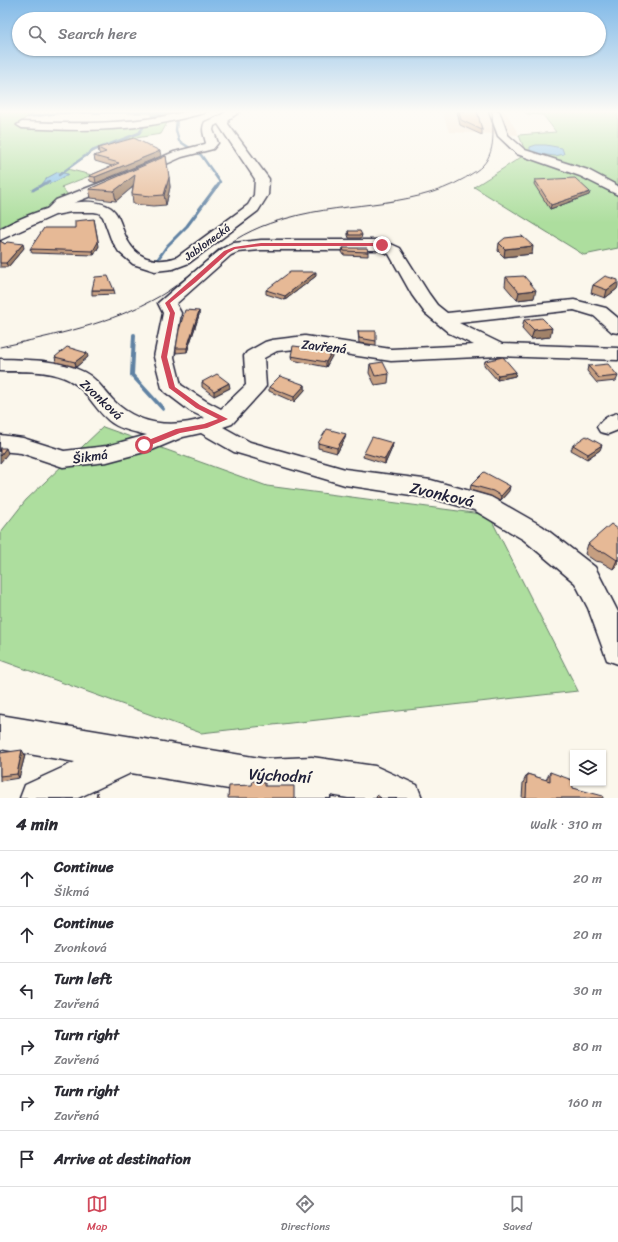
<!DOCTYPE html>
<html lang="en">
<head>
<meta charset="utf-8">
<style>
  :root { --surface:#fff; --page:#f2f2f3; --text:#2b2b33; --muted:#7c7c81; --line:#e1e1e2; --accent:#d1495b }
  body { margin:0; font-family:Sriracha,sans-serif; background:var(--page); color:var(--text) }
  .controls { position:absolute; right:12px; bottom:12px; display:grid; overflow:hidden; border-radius:0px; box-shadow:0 1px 3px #0004 }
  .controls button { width:36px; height:36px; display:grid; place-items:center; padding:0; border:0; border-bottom:1px solid var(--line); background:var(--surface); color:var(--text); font:20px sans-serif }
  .stop { position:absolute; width:12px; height:12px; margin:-9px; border:3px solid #d1495b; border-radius:50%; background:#fff }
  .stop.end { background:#d1495b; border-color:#fff; box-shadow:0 1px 4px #0008 }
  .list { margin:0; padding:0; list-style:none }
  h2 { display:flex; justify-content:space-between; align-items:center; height:52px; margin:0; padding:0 16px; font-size:17px }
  h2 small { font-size:13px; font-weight:400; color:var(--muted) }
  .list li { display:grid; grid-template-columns:26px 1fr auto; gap:12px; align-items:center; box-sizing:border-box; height:56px; padding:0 16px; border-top:1px solid var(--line) }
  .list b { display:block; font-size:15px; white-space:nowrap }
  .list p { margin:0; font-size:13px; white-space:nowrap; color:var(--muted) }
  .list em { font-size:13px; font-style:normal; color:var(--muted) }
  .icon { flex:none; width:22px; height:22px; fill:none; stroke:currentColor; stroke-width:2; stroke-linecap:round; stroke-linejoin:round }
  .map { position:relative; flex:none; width:618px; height:798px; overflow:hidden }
  .search { position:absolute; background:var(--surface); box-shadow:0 1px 3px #0004; left:12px; right:12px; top:12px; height:44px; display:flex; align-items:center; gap:10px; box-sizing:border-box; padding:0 14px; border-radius:22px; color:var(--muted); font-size:15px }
  .sheet { height:388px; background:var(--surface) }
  nav { display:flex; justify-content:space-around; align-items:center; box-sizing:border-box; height:56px; border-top:1px solid var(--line); background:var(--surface); font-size:11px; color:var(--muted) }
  nav a { display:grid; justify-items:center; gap:2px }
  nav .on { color:var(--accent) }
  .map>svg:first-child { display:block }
</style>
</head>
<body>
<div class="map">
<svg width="618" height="798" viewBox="0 0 618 798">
  <rect width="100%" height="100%" fill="#fbf7ec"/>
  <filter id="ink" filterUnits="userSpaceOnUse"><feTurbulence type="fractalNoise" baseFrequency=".025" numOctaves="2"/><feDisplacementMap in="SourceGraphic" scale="8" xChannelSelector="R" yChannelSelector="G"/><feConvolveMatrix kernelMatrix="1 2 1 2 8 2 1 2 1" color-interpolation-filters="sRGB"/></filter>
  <g filter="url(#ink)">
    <!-- built -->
    <path fill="#f5e4d2" d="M442 111H505L519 135 449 132Z"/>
    <!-- green -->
    <path fill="#adde9e" stroke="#68806c" d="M0 111H37L15 125 118 127 140 124 167 123 161 134 123 140 99 148 67 169 92 175 61 187 71 198 0 227Z
      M142 111H204L190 116 152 120 151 113Z
      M524 111H618V248L584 255 474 187 526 154 519 135 556 132 543 115 528 114Z
      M103 427 267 486 489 515 578 691 201 733 0 660V533L26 500Z"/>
    <!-- water -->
    <path fill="#89c2e8" stroke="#6082a3" d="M536 145H546L562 148 564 154 555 156 532 153 530 151V147Z
      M58 172 68 174C61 179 51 185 42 184L47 178Z"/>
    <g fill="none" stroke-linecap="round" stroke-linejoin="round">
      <!-- stream-far2 -->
      <path stroke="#6082a3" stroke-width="2.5" d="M177 116 182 111
        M28 117 59 113 166 112
        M177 118 176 130 179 141 193 150
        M149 120 153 116 176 111
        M197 153 201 155 220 182 216 188
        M59 175 92 151 139 133 147 122
        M37 188 49 181"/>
      <!-- stream-far1 -->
      <path stroke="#6082a3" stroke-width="3" d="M33 190 38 187
        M158 259 167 246 187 226 216 187"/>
      <!-- stream -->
      <path stroke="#6082a3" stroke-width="4" d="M134 335 132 375 163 409"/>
      <!-- minor casing -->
      <g stroke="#22223b" stroke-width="3">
        <path id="minor" d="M189 111H205L204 113C178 120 152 126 126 128 91 131 57 130 22 128L17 125 22 122C78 124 134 125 189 111Z
          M489 111H499L508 135 525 150 588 170 618 186V195L580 176 517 154 498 136Z
          M225 113 229 114 230 116 229 118 214 126 213 130 218 143 213 149 182 157 131 180 66 206C60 211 56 215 48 213L46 210 56 200 123 174 174 152 205 144 206 143C204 135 201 129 205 122Z
          M261 240H382L400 248 429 294 437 305 447 313 574 300 606 308 618 318V333L612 332 594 316 574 310 459 323 502 344 618 348V360L499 356 391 361 305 348 277 351 264 358 266 386 263 390 232 424 223 427 250 442 345 469 431 480 491 497 542 526 595 567 618 612V664L607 660 588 608 575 583 524 540 474 510 431 498 345 485 234 452 201 433 183 437 152 450 107 462 63 467 21 453 0 451V435L23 438 64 451 107 446 147 435C135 432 122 430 112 423 95 411 88 390 69 380 48 369 23 372 0 371V359C28 360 58 359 84 372 96 378 103 389 112 399 136 425 172 429 205 418L190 411 165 392 162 388 154 357 163 313 158 303 221 249 234 243ZM261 250H379L389 254 412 295 425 313 449 333 474 345 391 349 305 336 272 340 265 342 247 352 244 356 246 385 221 409 206 401 181 385 174 357 181 313 176 304 231 255 238 252Z
          M618 413V430L608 434 600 432 597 427C602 419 609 415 618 413Z
          M0 715 266 759 312 757 375 766 417 785 422 798H348L330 795V798H294V794L266 795 131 773 78 798H20L25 785 75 762 0 749Z"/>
      </g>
      <!-- major casing -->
      <g stroke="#22223b" stroke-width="3">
        <path id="major" d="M227 111H241L229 119 228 124 269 179 268 195 258 211 189 263 173 269 155 271 133 264 119 252 111 239 103 217 99 213 94 212H71L55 215 0 240V229C25 215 84 190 111 208 119 214 121 226 125 235 134 258 154 265 177 257L248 205 254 195 255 179 218 124 221 115Z"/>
      </g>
      <!-- minor -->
      <use href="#minor" fill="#fbf7ec" fill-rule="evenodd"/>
      <!-- major -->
      <use href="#major" fill="#fbf7ec" fill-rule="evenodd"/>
      <!-- tram -->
      <path stroke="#22223b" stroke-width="1" d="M0 347C55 335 111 324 160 296 182 283 200 265 220 250 240 235 263 224 288 218 350 200 421 210 476 171 497 157 493 133 492 111"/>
    </g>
    <!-- wall -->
    <path fill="#c69f81" stroke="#22223b" d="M457 111H477L482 130V135L460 125Z
      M98 148 161 156 96 183 90 181 89 176 112 166 95 161 94 156 100 154 99 153Z
      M166 156 170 187 166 205 153 206 133 204 132 194 133 187 116 201 91 198 89 189Z
      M535 180 590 192 589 195 550 209 534 184Z
      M348 231 362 235 361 238H349L348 235Z
      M0 241 5 244 24 248 8 267H0Z
      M499 243 532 254 504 257 498 251Z
      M99 246 94 255 32 253 30 249Z
      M343 248 368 252V256L344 255 342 252Z
      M316 276 285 300 266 294V290Z
      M506 277 534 298 517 300 505 286Z
      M593 285 617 289 605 298 591 293Z
      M92 290H114L115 294 92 295Z
      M199 311V315L187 352 176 353V348Z
      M524 320 550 337 531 339 522 329Z
      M358 331 376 341V345L359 343Z
      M291 356H332L326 367 292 360Z
      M55 357H88L76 367 56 362Z
      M485 361 516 372 515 376 497 380 484 365Z
      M370 364 389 374 388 383 375 385 369 373Z
      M588 366 618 376 616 381 597 383 587 371Z
      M202 382 230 388 214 396 202 387Z
      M305 385V390L294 402 269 391V387Z
      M346 434 345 438 337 453 318 448V443Z
      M393 443 392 448 385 464 363 457 364 453Z
      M573 445 600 450 587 459 571 450Z
      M471 485 509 491 500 501 491 496 470 490Z
      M618 529V565L613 569 601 562 595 561 585 554 588 544Z
      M0 753 25 755 19 778 0 781Z
      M550 772 573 788 603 798H522L523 783 527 774 546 780Z"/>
    <!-- shaded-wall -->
    <path fill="#a18269" stroke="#22223b" d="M160 151 161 156 96 183 95 177Z
      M135 175 136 184 116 201 114 191Z
      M169 177 170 187 166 205 164 195Z
      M590 192 589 195 550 209 551 205Z
      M94 219 99 246 94 255 93 251Z
      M23 244 24 248 8 267 6 263Z
      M533 246 532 254 504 257 505 249Z
      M316 272V276L285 300V296Z
      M618 282V286L617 289 605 298 607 290Z
      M536 290 534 298 517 300 519 292Z
      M199 311V315L187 352V348Z
      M552 328 550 337 531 339 534 330Z
      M332 351V356L326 367V362Z
      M87 353 88 357 76 367 75 362Z
      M516 372 515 376 497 380 498 375Z
      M229 383 230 388 214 396V391Z
      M305 385V390L294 402V397Z
      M346 434 345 438 337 453V448Z
      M393 443 392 448 385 464V459Z
      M602 445 600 450 587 459 588 454Z
      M6 448 8 453 0 463V456Z
      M510 486 509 491 500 501 501 496Z
      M618 559V565L613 569 617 560Z
      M22 750 25 755 19 778 17 774Z"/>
    <!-- building -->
    <path fill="#e6b996" stroke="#22223b" d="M459 111H477L482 130 461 120Z
      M134 138 160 151 95 177 89 176 119 163 94 156 106 152 98 148Z
      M166 156 169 177 164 195 151 196 132 194 135 175 114 191 89 189Z
      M575 178 590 192 551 205 535 180Z
      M94 219 98 242 93 251 30 249 44 228H75V221Z
      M348 231H360L362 235H349Z
      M522 236 533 246 505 249 499 243 505 238Z
      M0 241 5 244 7 242 23 244 6 263H0Z
      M343 248H367L368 252 344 251Z
      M290 272H316L285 296 266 290Z
      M108 276 114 290H92L95 277Z
      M524 276 536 290 519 292 506 277Z
      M605 276 618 280V282L607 290 593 285Z
      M185 310 199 311 187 348H176L179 330Z
      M542 318 552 328 534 330 524 320Z
      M358 331H376V341L359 338Z
      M293 346H294L332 351 326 362 291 356Z
      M67 347 87 353 75 362 55 357Z
      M503 357 516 372 498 375 485 361Z
      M383 362 389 374 375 376 370 364Z
      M608 364 618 376 599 378 588 366Z
      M217 374 229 383 214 391 202 382Z
      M280 376 305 385 294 397 269 387Z
      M327 429 346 434 337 448 318 443Z
      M586 436 602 445 588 454 573 445Z
      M372 437 393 443 385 459 364 453Z
      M0 448H6L0 456Z
      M484 472 510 486 501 496 493 491 471 485Z
      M611 524 618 529V559L617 560 605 552 598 551 588 544Z
      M22 750 17 774 0 776V753Z
      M550 772 572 780 573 788 603 796V798H526L527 774 550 781Z
      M253 781 265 783V786H294V798H228L229 786 252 785Z
      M97 792 99 798H96Z
      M377 795 381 798H376Z"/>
  </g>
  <!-- sky -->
  <linearGradient id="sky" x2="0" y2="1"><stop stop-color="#82bae8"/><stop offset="0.5" stop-color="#fdfbf6"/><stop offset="1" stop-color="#fdfbf6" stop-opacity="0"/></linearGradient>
  <rect width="618" height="223" fill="url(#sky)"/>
  <!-- route -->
  <path fill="#d1495b" d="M261 243H382L384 245 382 246H261L235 249 228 253 196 282 170 303 175 313 167 357 175 387 200 405 228 419 207 428 180 433 146 447H141V443L176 429 204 424 218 419 196 408 169 388 161 357 170 313 165 303 224 251 234 247Z"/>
  <g text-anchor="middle" stroke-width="4" stroke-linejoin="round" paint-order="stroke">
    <!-- far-street labels -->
    <g font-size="11" fill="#22223b" stroke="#fbf7ec">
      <text transform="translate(207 242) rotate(-36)" y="4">Jablonecká</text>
    </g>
    <!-- street labels -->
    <g font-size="13" fill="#22223b" stroke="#fbf7ec">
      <text transform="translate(324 346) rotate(6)" y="5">Zavřená</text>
      <text transform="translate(102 399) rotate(43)" y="5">Zvonková</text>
      <text transform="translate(90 456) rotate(-8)" y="5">Šikmá</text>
    </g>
    <!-- near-street labels -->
    <g font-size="16" fill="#22223b" stroke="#fbf7ec">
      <text transform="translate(442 494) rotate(13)" y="6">Zvonková</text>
      <text transform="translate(280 775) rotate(3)" y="6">Východní</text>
    </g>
  </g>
</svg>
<div class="controls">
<button><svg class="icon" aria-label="layers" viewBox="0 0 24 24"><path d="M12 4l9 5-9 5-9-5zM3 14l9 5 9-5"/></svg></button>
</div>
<div class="stop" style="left:144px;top:445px"></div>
<div class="stop end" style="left:382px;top:245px"></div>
<div class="search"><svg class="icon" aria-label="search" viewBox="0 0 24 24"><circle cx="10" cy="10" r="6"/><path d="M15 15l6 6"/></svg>Search here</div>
</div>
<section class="sheet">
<h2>4 min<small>Walk · 310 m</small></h2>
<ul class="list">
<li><svg class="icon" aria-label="ahead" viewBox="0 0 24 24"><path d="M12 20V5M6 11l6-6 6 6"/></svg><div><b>Continue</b><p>Šikmá</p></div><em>20 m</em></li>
<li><svg class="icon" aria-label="ahead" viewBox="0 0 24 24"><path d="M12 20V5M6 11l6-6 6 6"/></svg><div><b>Continue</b><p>Zvonková</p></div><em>20 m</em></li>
<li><svg class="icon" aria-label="left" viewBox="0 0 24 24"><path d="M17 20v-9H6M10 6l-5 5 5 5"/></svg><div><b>Turn left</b><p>Zavřená</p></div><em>30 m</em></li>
<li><svg class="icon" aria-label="right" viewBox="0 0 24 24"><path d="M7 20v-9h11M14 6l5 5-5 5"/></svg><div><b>Turn right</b><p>Zavřená</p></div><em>80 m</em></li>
<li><svg class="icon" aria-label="right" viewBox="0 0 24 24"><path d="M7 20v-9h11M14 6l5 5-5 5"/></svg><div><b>Turn right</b><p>Zavřená</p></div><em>160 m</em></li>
<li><svg class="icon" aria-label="arrive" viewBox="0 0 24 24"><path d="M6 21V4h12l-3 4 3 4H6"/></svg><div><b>Arrive at destination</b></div></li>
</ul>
</section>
<nav>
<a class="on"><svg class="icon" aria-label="map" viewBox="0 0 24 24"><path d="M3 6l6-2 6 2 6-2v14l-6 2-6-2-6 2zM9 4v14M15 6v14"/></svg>Map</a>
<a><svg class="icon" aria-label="directions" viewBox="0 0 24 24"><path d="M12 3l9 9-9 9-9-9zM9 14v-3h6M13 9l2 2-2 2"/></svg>Directions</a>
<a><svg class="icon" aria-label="saved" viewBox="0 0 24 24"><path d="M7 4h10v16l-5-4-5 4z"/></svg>Saved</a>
</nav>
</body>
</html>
